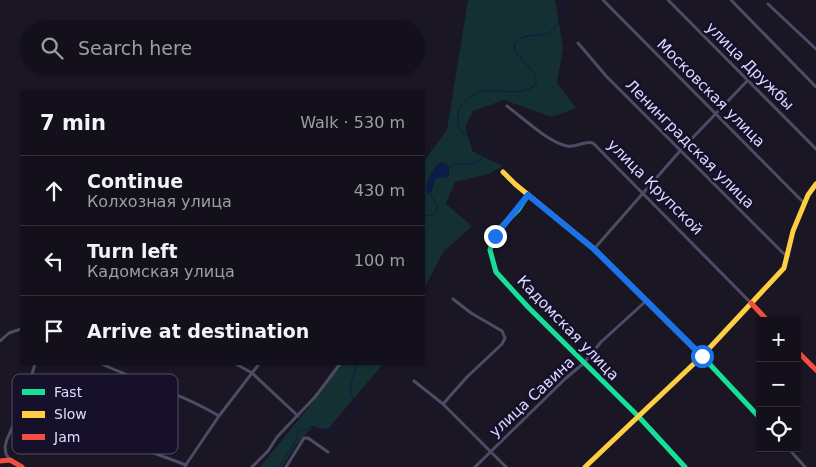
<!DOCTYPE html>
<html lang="en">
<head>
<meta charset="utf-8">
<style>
  :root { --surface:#14101b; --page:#1d1924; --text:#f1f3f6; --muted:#9d9da3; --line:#33303a }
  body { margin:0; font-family:"DejaVu Sans",sans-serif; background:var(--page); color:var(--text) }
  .controls { position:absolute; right:15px; bottom:15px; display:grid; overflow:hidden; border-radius:0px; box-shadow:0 1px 4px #0004 }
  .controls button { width:45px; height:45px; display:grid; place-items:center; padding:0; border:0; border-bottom:1px solid var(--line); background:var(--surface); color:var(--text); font:25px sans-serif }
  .stop { position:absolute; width:15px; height:15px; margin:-11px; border:4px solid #1a73e8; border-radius:50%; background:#fff }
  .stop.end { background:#1a73e8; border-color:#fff; box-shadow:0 1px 5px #0008 }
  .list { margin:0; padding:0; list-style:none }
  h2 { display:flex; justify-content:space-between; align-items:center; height:65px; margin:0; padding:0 20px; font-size:21px }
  h2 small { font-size:16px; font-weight:400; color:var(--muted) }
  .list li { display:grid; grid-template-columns:32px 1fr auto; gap:15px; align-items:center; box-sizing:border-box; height:70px; padding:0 20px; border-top:1px solid var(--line) }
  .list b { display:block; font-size:19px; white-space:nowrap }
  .list p { margin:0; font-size:16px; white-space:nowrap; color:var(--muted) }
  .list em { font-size:16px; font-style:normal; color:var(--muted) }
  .icon { flex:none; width:28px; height:28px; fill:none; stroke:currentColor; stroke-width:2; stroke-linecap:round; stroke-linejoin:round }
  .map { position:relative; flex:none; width:816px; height:467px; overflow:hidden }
  .search { position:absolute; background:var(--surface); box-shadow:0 1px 4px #0004; left:20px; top:20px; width:405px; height:55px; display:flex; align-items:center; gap:12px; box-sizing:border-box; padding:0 18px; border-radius:28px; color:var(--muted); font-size:19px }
  .panel { position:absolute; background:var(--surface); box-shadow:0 1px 4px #0004; left:20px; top:90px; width:405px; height:275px; border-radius:0px }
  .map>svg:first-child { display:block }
</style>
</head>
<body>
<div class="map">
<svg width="816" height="467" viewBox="0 0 816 467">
  <rect width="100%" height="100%" fill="#1a1624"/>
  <!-- green -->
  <path fill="#143032" d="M468 0H555L563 48 557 83 576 108 552 117 504 100 473 111 465 127 473 152 503 166 489 174 455 182 446 204 472 226 443 252 424 289V161L447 130Z
    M340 364H383L328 429 312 427 296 445 282 467H260L308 408Z"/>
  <!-- water -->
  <path fill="#0b1c47" d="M443 162 449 165V175L447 177 436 178 431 193 427 194C424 186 432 169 439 163Z"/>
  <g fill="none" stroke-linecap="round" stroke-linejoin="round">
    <!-- stream -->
    <path stroke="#0b1c47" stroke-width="1" d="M450 167 456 163C474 167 479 162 491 149L489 142C477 138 461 138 458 124 455 109 468 93 484 91 502 89 519 97 536 85V76L515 51 514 43C526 33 531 37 545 34 558 31 563 12 564 0
      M424 216 433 215 438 208 430 194
      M327 430 356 411C356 403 352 399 351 392 350 382 355 373 357 364
      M279 467 297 439 298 432 312 426 329 432 336 431 342 435"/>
    <!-- street -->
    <path stroke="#4e4b65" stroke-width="3" d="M603 0 803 202
      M668 0 816 149
      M731 0 816 87
      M768 4 816 49
      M578 43 607 77 783 253 788 256
      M507 106C523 118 548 142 567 146 577 148 584 140 593 143L751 303
      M594 249 680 151 748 80
      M0 341 9 333 21 329
      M102 364C141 382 182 394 219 416
      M236 364 252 373 298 416
      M414 381 443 404 506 467
      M23 404 186 465
      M443 404 467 377 502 344 505 338 502 331 471 313 453 299
      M788 448 805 467
      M10 460 6 454 5 447 7 439 23 404 35 364
      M185 466 219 416 259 364
      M252 467 268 451 277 437 315 397 340 364
      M286 467 304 438H308L328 452
      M475 467 566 378 584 363 601 342 646 301"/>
    <!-- fast -->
    <path stroke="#16e098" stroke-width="5" d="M528 195 518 210 499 229 493 241 490 250 496 272 528 307 639 417 685 467
      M650 304 702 356 760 418"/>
    <!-- slow -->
    <path stroke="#ffcf43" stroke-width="5" d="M503 172 515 184 594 249 650 304
      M585 467 702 356 784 268 793 231 808 195 816 184"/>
    <!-- jam -->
    <path stroke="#f24e42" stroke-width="5" d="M751 303 768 321
      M797 351 816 370
      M0 461 10 460 22 467"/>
  </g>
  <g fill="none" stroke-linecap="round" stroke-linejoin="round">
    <!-- route -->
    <path stroke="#1a73e8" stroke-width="6" d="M495 236 528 195 594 249 702 356"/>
  </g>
  <g text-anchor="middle" stroke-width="5" stroke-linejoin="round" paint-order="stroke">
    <!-- street labels -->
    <g font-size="15" fill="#e0d9ff" stroke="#16102a">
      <text transform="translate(750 66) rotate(45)" y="5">улица Дружбы</text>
      <text transform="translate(711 93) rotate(45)" y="5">Московская улица</text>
      <text transform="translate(690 144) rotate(45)" y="5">Ленинградская улица</text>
      <text transform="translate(655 187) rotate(45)" y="5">улица Крупской</text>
      <text transform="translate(568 328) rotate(46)" y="5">Кадомская улица</text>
      <text transform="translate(532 397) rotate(-43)" y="5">улица Савина</text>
    </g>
  </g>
  <!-- legend -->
  <rect x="12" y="374" width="166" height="80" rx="8" fill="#16102a" stroke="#534c6a" stroke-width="1"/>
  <rect x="22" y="389" width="23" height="6" fill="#16e098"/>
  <rect x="22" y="411" width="23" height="7" fill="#ffcf43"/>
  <rect x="22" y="434" width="23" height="6" fill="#f24e42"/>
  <g font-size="14" fill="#e0d9ff">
    <text x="54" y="397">Fast</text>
    <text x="54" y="419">Slow</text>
    <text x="54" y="442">Jam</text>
  </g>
</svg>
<div class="controls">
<button>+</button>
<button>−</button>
<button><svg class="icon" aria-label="locate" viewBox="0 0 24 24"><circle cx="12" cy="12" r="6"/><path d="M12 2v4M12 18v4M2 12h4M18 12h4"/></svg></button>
</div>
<div class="stop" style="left:702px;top:356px"></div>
<div class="stop end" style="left:495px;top:236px"></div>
<div class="search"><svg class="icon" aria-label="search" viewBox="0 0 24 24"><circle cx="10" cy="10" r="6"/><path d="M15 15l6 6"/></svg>Search here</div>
<section class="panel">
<h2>7 min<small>Walk · 530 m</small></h2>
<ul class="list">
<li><svg class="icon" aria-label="ahead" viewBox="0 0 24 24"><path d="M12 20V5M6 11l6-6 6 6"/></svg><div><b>Continue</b><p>Колхозная улица</p></div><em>430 m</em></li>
<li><svg class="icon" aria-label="left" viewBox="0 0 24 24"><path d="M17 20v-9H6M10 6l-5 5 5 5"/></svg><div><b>Turn left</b><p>Кадомская улица</p></div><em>100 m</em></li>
<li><svg class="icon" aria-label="arrive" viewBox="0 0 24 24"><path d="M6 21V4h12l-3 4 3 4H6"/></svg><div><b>Arrive at destination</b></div></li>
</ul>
</section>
</div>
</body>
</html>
